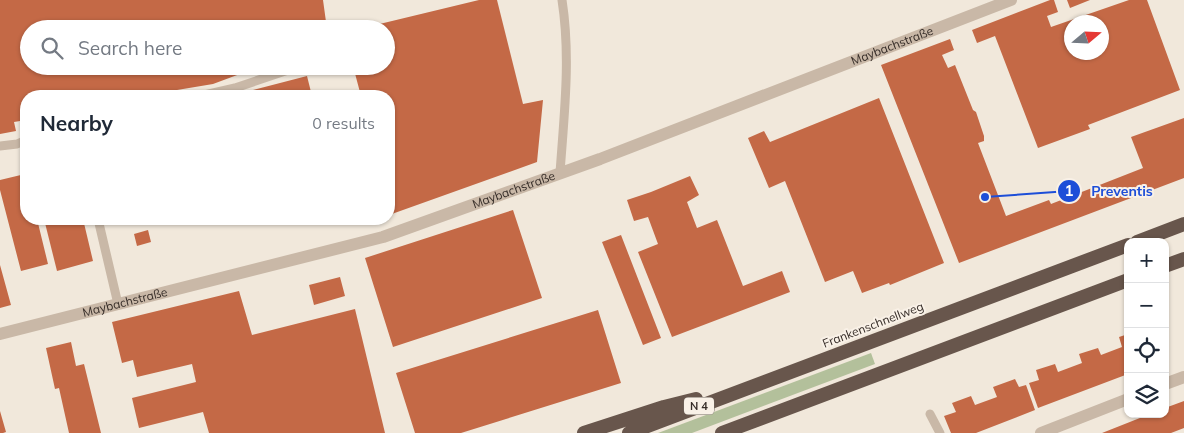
<!DOCTYPE html>
<html lang="en">
<head>
<meta charset="utf-8">
<style>
  :root { --surface:#fff; --page:#f2f2f3; --text:#1f2937; --muted:#747a83; --line:#e0e1e3 }
  body { margin:0; font-family:Mulish,sans-serif; background:var(--page); color:var(--text) }
  .controls { position:absolute; right:15px; bottom:15px; display:grid; overflow:hidden; border-radius:10px; box-shadow:0 1px 4px #0004 }
  .controls button { width:45px; height:45px; display:grid; place-items:center; padding:0; border:0; border-bottom:1px solid var(--line); background:var(--surface); color:var(--text); font:25px sans-serif }
  .compass { position:absolute; left:1064px; top:15px; width:45px; height:45px; border-radius:50%; background:var(--surface); box-shadow:0 1px 4px #0004; rotate:71deg }
  .list { margin:0; padding:0; list-style:none }
  h2 { display:flex; justify-content:space-between; align-items:center; height:65px; margin:0; padding:0 20px; font-size:21px }
  h2 small { font-size:16px; font-weight:400; color:var(--muted) }
  .icon { flex:none; width:28px; height:28px; fill:none; stroke:currentColor; stroke-width:2; stroke-linecap:round; stroke-linejoin:round }
  .map { position:relative; flex:none; width:1184px; height:433px; overflow:hidden }
  .search { position:absolute; background:var(--surface); box-shadow:0 1px 4px #0004; left:20px; top:20px; width:375px; height:55px; display:flex; align-items:center; gap:12px; box-sizing:border-box; padding:0 18px; border-radius:28px; color:var(--muted); font-size:19px }
  .panel { position:absolute; background:var(--surface); box-shadow:0 1px 4px #0004; left:20px; top:90px; width:375px; height:135px; border-radius:20px }
  .map>svg:first-child { display:block }
</style>
</head>
<body>
<div class="map">
<svg width="1184" height="433" viewBox="0 0 1184 433">
  <rect width="100%" height="100%" fill="#f1e8db"/>
  <!-- green -->
  <path fill="#b3c09b" d="M871 353 875 364 692 433H658Z"/>
  <!-- building -->
  <path fill="#c46946" fill-rule="evenodd" d="M0 0H323L327 29H29V66H261L213 84 141 96H26V120L14 122 16 131 0 134Z
    M479 0H497L523 104 543 100 537 162 389 215V96H361L353 66H386V29L363 28Z
    M1050 0H1054L1058 12 1047 16 1051 27 1129 0H1147L1180 90 1088 125 1090 129 1038 148 995 36 977 43 972 30ZM1072 22H1102V52H1072Z
    M1067 0H1090L1070 8Z
    M950 39 954 50 942 55 948 68 955 65 973 110 976 112 984 136V141L978 143 1006 216 1049 200 1051 204 1143 168 1131 137 1184 118V178L959 263 881 65Z
    M307 76 312 96H242L241 93Z
    M879 98 944 263 890 285 889 283 862 293 853 271 825 282 785 181 769 188 748 138 764 131 770 142Z
    M25 174 26 219H37L48 264 21 271 0 190V180Z
    M690 176 699 195 687 202 697 228 717 220 743 286 782 271 790 292 672 337 638 252 658 244 648 217 634 221 627 200 651 192Z
    M513 210 542 298 393 347 365 258Z
    M44 219H83L93 261 57 271Z
    M148 219H164L149 223Z
    M148 230 151 242 137 246 134 234Z
    M621 235 661 338 643 345 602 242Z
    M0 265 11 305 0 308Z
    M340 277 345 296 314 305 309 285Z
    M239 291 252 335 355 309 385 433H209L203 412 139 428 132 398 196 382 192 364 137 377 133 360 122 363 112 322Z
    M598 310 621 383 461 433H415L396 373Z
    M1128 334V374L1038 408 1029 383 1039 380 1036 370 1055 364 1058 372 1082 363 1079 354 1098 348 1101 355 1122 347 1119 337Z
    M71 342 76 366 84 364 101 433H69L59 388 55 389 46 348Z
    M1015 379 1019 387 1026 385 1035 410 976 433H951L944 416 956 412 952 403 971 396 975 405 997 397 993 387Z
    M1184 401V428L1171 433H1102L1150 414H1165V408Z
    M0 411 6 432 3 433H0Z"/>
  <g fill="none" stroke-linecap="round" stroke-linejoin="round">
    <!-- service -->
    <path stroke="#c9b8a7" stroke-width="9" d="M200 96 235 88 300 66
      M0 146 17 144 26 140
      M560 173C564 115 571 58 562 0
      M98 219 118 304
      M930 414 940 433"/>
    <!-- minor -->
    <g stroke="#c9b8a7" stroke-width="12">
      <path id="s1" d="M0 334 383 237 600 159 1011 0"/>
      <path d="M1165 384 1184 377"/>
      <path d="M1041 433 1128 399"/>
    </g>
    <!-- trunk -->
    <path stroke="#68564c" stroke-width="14" d="M1137 242 1184 224
      M1165 266 1184 259
      M584 433 664 407 696 399
      M629 433 1128 245
      M722 433 1128 280"/>
  </g>
  <g text-anchor="middle" stroke-width="4" stroke-linejoin="round" paint-order="stroke">
    <!-- shield labels -->
    <rect fill="#f9f1e7" stroke="#706861" stroke-width="1" x="684" y="397.5" width="30" height="17" rx="4"/>
    <g font-size="11" font-weight="bold" fill="#362d28">
      <text x="699" y="410">N 4</text>
    </g>
    <!-- street labels -->
    <g font-size="12" fill="#362d28" stroke="#f9f1e7">
      <text dy="4" stroke="none"><textPath href="#s1" startOffset="939">Maybachstraße</textPath></text>
      <text dy="4" stroke="none"><textPath href="#s1" startOffset="534">Maybachstraße</textPath></text>
      <text dy="4" stroke="none"><textPath href="#s1" startOffset="129">Maybachstraße</textPath></text>
      <text transform="translate(873 325) rotate(-21)" y="4">Frankenschnellweg</text>
    </g>
  </g>
  <!-- callouts -->
  <path fill="none" stroke="#1d4ed8" stroke-width="2" d="M985 197L1069 191"/>
  <g fill="#1d4ed8" stroke="#f9f1e7" stroke-width="2">
    <circle cx="985" cy="197" r="5"/>
    <circle cx="1069" cy="191" r="12"/>
  </g>
  <g font-size="15" text-anchor="middle" font-weight="bold" fill="#fff">
    <text x="1069" y="196">1</text>
  </g>
  <g font-size="14" text-anchor="middle" font-weight="bold" fill="#1d4ed8" stroke="#f9f1e7" stroke-width="4" stroke-linejoin="round" paint-order="stroke">
    <text x="1122" y="196">Preventis</text>
  </g>
</svg>
<div class="controls">
<button>+</button>
<button>−</button>
<button><svg class="icon" aria-label="locate" viewBox="0 0 24 24"><circle cx="12" cy="12" r="6"/><path d="M12 2v4M12 18v4M2 12h4M18 12h4"/></svg></button>
<button><svg class="icon" aria-label="layers" viewBox="0 0 24 24"><path d="M12 4l9 5-9 5-9-5zM3 14l9 5 9-5"/></svg></button>
</div>
<svg class="compass" viewBox="-18 -18 36 36"><path d="M0-13l5 13h-10z" fill="#e53935"/><path d="M0 13l5-13h-10z" fill="#747a83"/></svg>
<div class="search"><svg class="icon" aria-label="search" viewBox="0 0 24 24"><circle cx="10" cy="10" r="6"/><path d="M15 15l6 6"/></svg>Search here</div>
<section class="panel">
<h2>Nearby<small>0 results</small></h2>
<ul class="list">
</ul>
</section>
</div>
</body>
</html>
